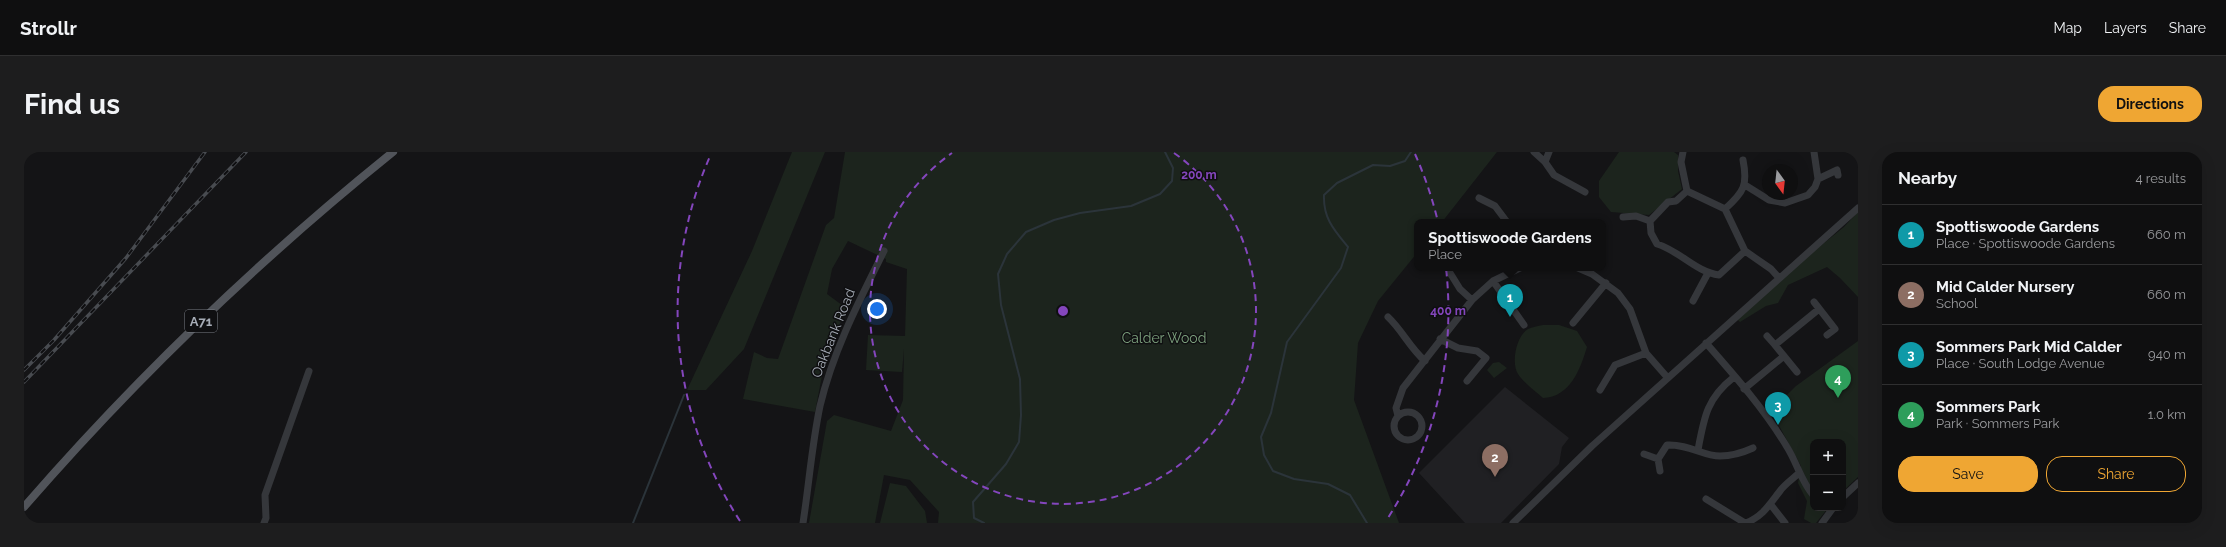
<!DOCTYPE html>
<html lang="en">
<head>
<meta charset="utf-8">
<style>
  :root { --surface:#0f0f10; --page:#1d1d1e; --text:#f1f3f6; --muted:#9b9c9f; --line:#2f2f30; --accent:#efa633 }
  body { margin:0; font-family:Raleway,sans-serif; background:var(--page); color:var(--text) }
  .controls { position:absolute; right:12px; bottom:12px; display:grid; overflow:hidden; border-radius:8px; box-shadow:0 4px 16px #0002 }
  .controls button { width:36px; height:36px; display:grid; place-items:center; padding:0; border:0; border-bottom:1px solid var(--line); background:var(--surface); color:var(--text); font:20px sans-serif }
  .compass { position:absolute; left:1738px; top:12px; width:36px; height:36px; border-radius:50%; background:var(--surface); box-shadow:0 4px 16px #0002; rotate:165deg }
  .you { position:absolute; left:853px; top:157px; width:14px; height:14px; margin:-10px; border:3px solid #fff; border-radius:50%; background:#1a73e8; box-shadow:0 0 0 6px #1a73e833 }
  .badge { display:grid; place-items:center; width:26px; height:26px; border-radius:50%; background:var(--accent); color:#fff; font-size:13px; font-weight:700 }
  .pin { position:absolute; translate:-50% -33px; filter:drop-shadow(0 1px 2px #0008) }
  .pin::after { content:''; position:absolute; top:21px; width:14px; height:12px; background:inherit; clip-path:polygon(0 0,100% 0,50% 100%) }
  .popup { position:absolute; left:1390px; top:67px; width:192px; height:52px; box-sizing:border-box; display:grid; place-content:center; border-radius:8px; background:var(--surface); filter:drop-shadow(0 1px 3px #0005); font-size:13px; white-space:nowrap; color:var(--muted) }
  .popup b { font-size:15px; color:var(--text) }
  .popup::after { content:''; position:absolute; left:50%; top:100%; margin-left:-8px; border:8px solid transparent; border-top-color:var(--surface) }
  .list { margin:0; padding:0; list-style:none }
  h2 { display:flex; justify-content:space-between; align-items:center; height:52px; margin:0; padding:0 16px; font-size:17px }
  h2 small { font-size:13px; font-weight:400; color:var(--muted) }
  .list li { display:grid; grid-template-columns:26px 1fr auto; gap:12px; align-items:center; box-sizing:border-box; height:60px; padding:0 16px; border-top:1px solid var(--line) }
  .list b { display:block; font-size:15px; white-space:nowrap }
  .list p { margin:0; font-size:13px; white-space:nowrap; color:var(--muted) }
  .list em { font-size:13px; font-style:normal; color:var(--muted) }
  .actions { display:flex; gap:8px; padding:12px 16px }
  .actions a { flex:1; padding:9px 0; border:1px solid var(--accent); border-radius:16px; text-align:center; font-size:14px; color:var(--accent) }
  .actions .main { background:var(--accent); color:#111 }
  .map { position:relative; flex:none; width:1834px; height:371px; overflow:hidden; border-radius:16px }
  header { display:flex; align-items:center; gap:24px; box-sizing:border-box; height:56px; padding:0 20px; background:var(--surface); border-bottom:1px solid var(--line) }
  header strong { font-size:19px }
  nav { display:flex; gap:22px; margin-inline-start:auto; font-size:14px }
  .intro { display:flex; align-items:center; justify-content:space-between; box-sizing:border-box; height:96px; padding:0 24px }
  h1 { margin:0; font-size:28px }
  .button { padding:10px 18px; border-radius:16px; background:var(--accent); color:#111; font-size:14px; font-weight:700 }
  main { display:flex; gap:24px; padding:0 24px }
  aside { flex:1; background:var(--surface); border-radius:16px; box-shadow:0 4px 16px #0002 }
  .map>svg:first-child { display:block }
</style>
</head>
<body>
<header>
<strong>Strollr</strong>
<nav><a>Map</a><a>Layers</a><a>Share</a></nav>
</header>
<div class="intro"><h1>Find us</h1><a class="button">Directions</a></div>
<main>
<div class="map">
<svg width="1834" height="371" viewBox="0 0 1834 371">
  <rect width="100%" height="100%" fill="#141416"/>
  <!-- built -->
  <path fill="#202023" d="M1481 235 1545 286 1538 295 1535 312 1477 371H1441L1395 321Z"/>
  <!-- green -->
  <path fill="#1c241d" d="M768 0H801L720 197 682 238H663L728 99Z
    M821 0H1473L1418 70H1393V101L1354 149 1334 191 1330 248 1375 371H914L915 360 886 328 860 323 851 371H785L803 269 810 263 867 279 879 248 880 197 878 220 842 218 844 183 881 184 883 117 862 110V107L824 89 808 117 803 142 822 156 800 213 791 260 719 247 730 200 743 206 754 207 802 73 810 66Z
    M1595 0H1650L1654 3V19L1658 37 1625 63 1587 60 1575 45V29Z
    M1834 60V145L1816 126 1803 115 1764 133 1754 151 1742 154 1716 170 1713 167 1773 113 1820 75Z
    M1519 173H1535L1553 179 1563 195C1556 218 1546 245 1519 246 1511 239 1500 231 1494 222 1487 211 1492 184 1504 177 1508 175 1514 174 1519 173Z
    M1834 189V325L1819 339V290H1789V356H1804L1792 371H1787L1780 367 1783 349 1774 331 1777 314 1747 259 1772 234Z
    M1475 210 1483 216 1470 226 1463 218 1469 211Z
    M866 331 882 334 901 359 903 371H856Z"/>
  <g fill="none" stroke-linecap="round" stroke-linejoin="round">
    <!-- stream -->
    <path stroke="#2b343a" stroke-width="2" d="M609 371 660 243
      M960 371 950 366 949 350 982 312 995 290 997 263 996 227 977 153 974 122 983 102 1002 80 1030 68 1056 61 1107 54 1136 42 1148 29 1149 16 1141 0
      M1343 371 1326 343 1304 332 1270 327 1249 319 1240 303 1237 285 1247 261 1263 190 1317 116 1324 95C1310 78 1299 66 1300 43L1313 31 1349 13 1366 14 1381 9 1387 0"/>
    <!-- minor -->
    <path stroke="#35373b" stroke-width="7" d="M1510 0 1521 10 1530 23 1561 40
      M1659 0 1657 10 1663 39 1701 57 1721 99 1747 117 1755 126
      M1521 10 1525 0
      M1794 27 1813 18 1814 23
      M1721 33 1745 48 1761 51 1784 43 1791 35 1794 27 1790 0
      M1663 39 1652 49 1644 50 1626 69 1627 81 1633 92C1656 99 1672 120 1695 123L1721 99
      M1455 46 1471 54 1483 70
      M1701 57C1720 40 1724 33 1719 8
      M1599 65 1612 64 1626 69
      M1423 116 1436 137 1448 148
      M1554 116 1568 122 1594 141 1606 157 1622 201 1643 225
      M1469 129 1500 173
      M1669 149 1684 121
      M1790 150 1811 177 1803 183
      M1364 165C1378 178 1386 196 1401 209
      M1549 171 1582 131
      M1743 184 1751 193
      M1416 187 1434 196 1453 199 1462 206 1443 229
      M1682 191C1711 224 1741 258 1763 295 1773 311 1777 329 1789 343
      M1760 204 1773 220
      M1720 237 1760 204 1751 193 1795 157
      M1576 238 1591 213 1622 201
      M1370 274a14 14 0 1 1 28 0a14 14 0 1 1-28 0Z
      M1374 264 1372 256 1379 236 1448 148 1469 129 1496 116
      M1674 298C1680 265 1683 246 1710 225
      M1620 302 1634 307
      M1636 319 1634 307 1643 293C1665 292 1679 304 1696 304 1708 304 1718 301 1729 296
      M1819 345 1834 331
      M1682 347 1721 371
      M1747 353 1761 371
      M240 371 242 366 241 343 285 219
      M779 371C785 332 788 292 796 254 809 199 835 149 860 99
      M1489 371 1568 294 1834 56
      M1722 371C1739 364 1745 353 1756 339 1761 332 1769 327 1775 321
      M1798 371 1809 356"/>
    <!-- major -->
    <path stroke="#51545a" stroke-width="8" d="M0 355C112 226 236 107 369 0"/>
    <!-- rail casing -->
    <g stroke="#484b50" stroke-width="3.5">
      <path id="rail" d="M0 218 30 188 102 106 181 0
        M0 230 222 0"/>
    </g>
    <!-- rail -->
    <use href="#rail" stroke="#0f0f11" stroke-width="2" stroke-dasharray="6" stroke-linecap="butt"/>
  </g>
  <!-- distance rings -->
  <g fill="none" stroke="#8446bd" stroke-width="2" stroke-dasharray="7 5">
    <path d="M1150 1A193 193 0 1 1 928 1"/>
    <path d="M716 369A385 385 0 0 1 687 2M1391 2A385 385 0 0 1 1362 369"/>
  </g>
  <g text-anchor="middle" stroke-width="3" stroke-linejoin="round" paint-order="stroke">
    <!-- shield labels -->
    <rect fill="#0f0f11" stroke="#797d84" stroke-width="1" x="161" y="158" width="32" height="22" rx="3"/>
    <g font-size="13" font-weight="bold" fill="#a6acb6">
      <text x="177" y="174">A71</text>
    </g>
    <!-- street labels -->
    <g font-size="14" fill="#a6acb6" stroke="#0f0f11">
      <text transform="translate(809 181) rotate(-68)" y="5">Oakbank Road</text>
    </g>
    <!-- park labels -->
    <g font-size="14" fill="#7da17e" stroke="#0f0f11">
      <text x="1140" y="191">Calder Wood</text>
    </g>
  </g>
  <circle cx="1039" cy="159" r="6" fill="#8446bd" stroke="#0f0f11" stroke-width="2"/>
  <g font-size="12" text-anchor="middle" font-weight="bold" fill="#8446bd" stroke="#0f0f11" stroke-width="3" stroke-linejoin="round" paint-order="stroke">
    <text x="1175" y="27">200 m</text>
    <text x="1424" y="163">400 m</text>
  </g>
</svg>
<div class="controls">
<button>+</button>
<button>−</button>
</div>
<svg class="compass" viewBox="-18 -18 36 36"><path d="M0-13l5 13h-10z" fill="#e53935"/><path d="M0 13l5-13h-10z" fill="#9b9c9f"/></svg>
<div class="you"></div>
<div class="pin badge" style="left:1486px;top:165px;background:#0f9aa8">1</div>
<div class="popup"><b>Spottiswoode Gardens</b>Place</div>
<div class="pin badge" style="left:1471px;top:325px;background:#8d6e63">2</div>
<div class="pin badge" style="left:1754px;top:273px;background:#0f9aa8">3</div>
<div class="pin badge" style="left:1814px;top:246px;background:#2e9e5b">4</div>
</div>
<aside>
<h2>Nearby<small>4 results</small></h2>
<ul class="list">
<li><span class="badge" style="background:#0f9aa8">1</span><div><b>Spottiswoode Gardens</b><p>Place · Spottiswoode Gardens</p></div><em>660 m</em></li>
<li><span class="badge" style="background:#8d6e63">2</span><div><b>Mid Calder Nursery</b><p>School</p></div><em>660 m</em></li>
<li><span class="badge" style="background:#0f9aa8">3</span><div><b>Sommers Park Mid Calder</b><p>Place · South Lodge Avenue</p></div><em>940 m</em></li>
<li><span class="badge" style="background:#2e9e5b">4</span><div><b>Sommers Park</b><p>Park · Sommers Park</p></div><em>1.0 km</em></li>
</ul>
<div class="actions"><a class="main">Save</a><a>Share</a></div>
</aside>
</main>
</body>
</html>
